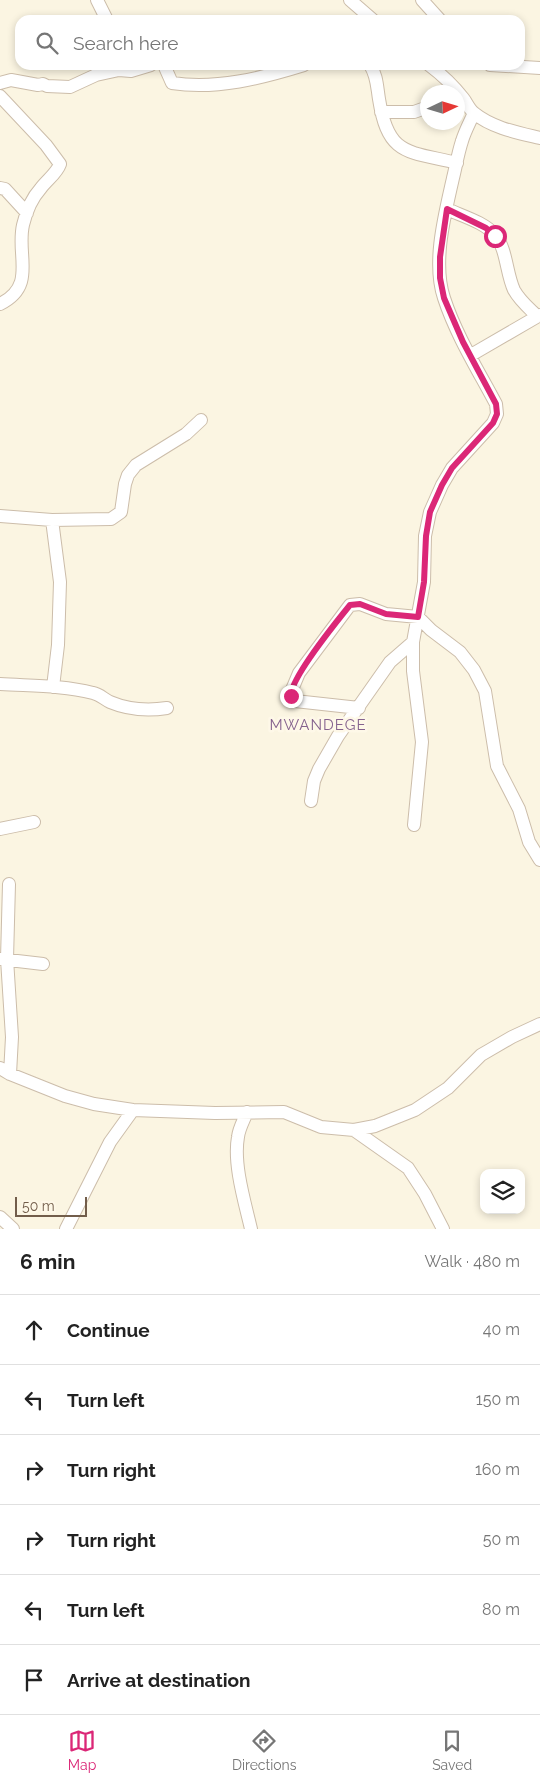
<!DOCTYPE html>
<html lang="en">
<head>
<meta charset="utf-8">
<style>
  :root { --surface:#fff; --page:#f2f2f2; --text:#222; --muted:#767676; --line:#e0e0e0; --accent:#db2777 }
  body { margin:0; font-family:Raleway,sans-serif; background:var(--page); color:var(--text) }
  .controls { position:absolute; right:15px; bottom:15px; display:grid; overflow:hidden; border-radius:10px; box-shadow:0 2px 8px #0003 }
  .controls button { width:45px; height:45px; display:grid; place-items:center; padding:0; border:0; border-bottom:1px solid var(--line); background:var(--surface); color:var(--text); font:25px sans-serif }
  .compass { position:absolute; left:420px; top:85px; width:45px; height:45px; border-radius:50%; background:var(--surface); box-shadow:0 2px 8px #0003; rotate:86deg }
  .scale { position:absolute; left:15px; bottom:12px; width:72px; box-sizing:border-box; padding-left:5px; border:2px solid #725d4a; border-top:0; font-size:14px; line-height:18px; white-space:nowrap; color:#725d4a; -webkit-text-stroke:4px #fef8e8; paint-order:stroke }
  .stop { position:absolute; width:15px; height:15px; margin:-11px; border:4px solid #db2777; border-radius:50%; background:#fff }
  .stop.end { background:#db2777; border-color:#fff; box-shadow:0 1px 5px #0008 }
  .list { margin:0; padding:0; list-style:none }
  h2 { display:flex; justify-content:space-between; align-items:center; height:65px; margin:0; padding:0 20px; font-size:21px }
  h2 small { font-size:16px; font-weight:400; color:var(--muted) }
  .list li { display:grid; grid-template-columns:32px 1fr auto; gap:15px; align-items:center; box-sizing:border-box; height:70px; padding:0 20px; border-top:1px solid var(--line) }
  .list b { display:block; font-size:19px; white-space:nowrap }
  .list em { font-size:16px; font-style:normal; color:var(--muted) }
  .icon { flex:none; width:28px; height:28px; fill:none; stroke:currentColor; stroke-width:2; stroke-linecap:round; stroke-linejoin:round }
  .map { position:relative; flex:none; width:540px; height:1229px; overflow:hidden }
  .search { position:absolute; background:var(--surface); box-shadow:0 2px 8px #0003; left:15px; right:15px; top:15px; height:55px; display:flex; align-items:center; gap:12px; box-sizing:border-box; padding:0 18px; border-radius:15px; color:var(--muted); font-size:19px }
  .sheet { height:485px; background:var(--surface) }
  nav { display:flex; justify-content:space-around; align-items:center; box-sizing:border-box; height:70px; border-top:1px solid var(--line); background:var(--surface); font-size:14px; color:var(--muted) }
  nav a { display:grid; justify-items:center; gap:2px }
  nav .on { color:var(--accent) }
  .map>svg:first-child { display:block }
</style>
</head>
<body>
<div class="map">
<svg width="540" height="1229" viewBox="0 0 540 1229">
  <rect width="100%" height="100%" fill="#fbf5e2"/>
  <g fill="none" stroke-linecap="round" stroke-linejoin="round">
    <!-- minor casing -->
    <g stroke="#ccbdaa" stroke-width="14">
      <path id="minor" d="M97 0 107 20
        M350 0 373 20
        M422 0 440 20
        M164 65 172 83C216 90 262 78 304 65
        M370 65C377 75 377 87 379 99 388 156 407 151 457 163
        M429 65C441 74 453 85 463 98 467 103 469 109 474 113 492 128 519 133 540 138
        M490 65 540 68
        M0 83 11 80 38 85 43 84 47 86 70 87 96 75 119 70 131 71 151 65
        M0 96 46 145 60 164C57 173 47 180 41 188 32 198 26 212 23 225 16 255 37 286 0 304
        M381 112H414L428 107
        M0 188 5 189 27 213
        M447 209C462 216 484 222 495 235 507 249 506 273 514 290 520 301 529 308 537 316
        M471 355 540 315
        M0 516 52 520 111 519 121 512 125 484 128 475 136 465 186 434 201 420
        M52 520 60 582 58 645 53 687
        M0 684C31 686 62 685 93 693 99 694 104 699 110 702 129 710 147 711 167 708
        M359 708 295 701 291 692 299 673 350 605 360 604 386 614 418 617 431 630 460 652 474 670 485 691 497 766 519 809 529 842 540 860
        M311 801 314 781 319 769 338 736 390 662 413 642
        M414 825 422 742 413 671V642L424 582 425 536 430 512 442 485 452 468 493 423 497 414 496 404C478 370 456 335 444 298 432 262 445 214 453 178 456 166 458 153 462 141 465 131 470 122 474 113
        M0 829 34 822
        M9 884 7 959 12 1037 10 1074
        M0 959 43 964
        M0 1068 10 1074 65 1096 94 1104 133 1110 215 1113 284 1112 321 1127 354 1130 375 1126 415 1110 448 1088 481 1055 512 1037 540 1024
        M247 1112C244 1120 239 1128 238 1137 233 1164 245 1203 251 1229
        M354 1130 408 1168 425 1194 443 1229
        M0 1217 13 1229
        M66 1229 110 1142 133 1110"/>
    </g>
    <!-- minor -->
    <use href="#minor" stroke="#fff" stroke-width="12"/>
  </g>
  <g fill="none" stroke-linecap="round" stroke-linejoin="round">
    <!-- route -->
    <path stroke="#db2777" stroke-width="6" d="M291 696C290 679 337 621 350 605L360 604 386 614 418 617 424 582 426 536 430 512 442 485 452 468 493 423 497 414 496 404 463 342 444 298 440 278V257L447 209 486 228 495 236"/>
  </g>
  <g text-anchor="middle" stroke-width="5" stroke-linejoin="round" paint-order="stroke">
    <!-- quarter labels -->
    <g font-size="15" letter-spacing="1" fill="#85628e" stroke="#fef8e8">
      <text x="318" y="730">MWANDEGE</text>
    </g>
  </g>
</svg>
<div class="controls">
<button><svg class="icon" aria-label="layers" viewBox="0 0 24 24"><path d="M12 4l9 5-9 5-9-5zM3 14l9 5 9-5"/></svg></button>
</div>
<svg class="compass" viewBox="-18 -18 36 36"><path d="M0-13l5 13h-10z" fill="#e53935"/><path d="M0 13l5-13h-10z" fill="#767676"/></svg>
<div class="scale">50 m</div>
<div class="stop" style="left:495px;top:236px"></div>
<div class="stop end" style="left:291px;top:696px"></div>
<div class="search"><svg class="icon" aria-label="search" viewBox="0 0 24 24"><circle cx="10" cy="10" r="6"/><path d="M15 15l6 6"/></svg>Search here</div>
</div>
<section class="sheet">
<h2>6 min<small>Walk · 480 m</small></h2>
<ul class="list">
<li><svg class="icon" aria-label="ahead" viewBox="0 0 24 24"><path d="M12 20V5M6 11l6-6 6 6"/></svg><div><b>Continue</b></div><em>40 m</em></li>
<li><svg class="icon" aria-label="left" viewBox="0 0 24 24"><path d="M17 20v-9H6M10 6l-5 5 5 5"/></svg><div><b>Turn left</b></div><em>150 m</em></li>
<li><svg class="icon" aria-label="right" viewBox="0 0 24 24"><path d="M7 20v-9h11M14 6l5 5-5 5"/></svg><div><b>Turn right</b></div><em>160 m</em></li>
<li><svg class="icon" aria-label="right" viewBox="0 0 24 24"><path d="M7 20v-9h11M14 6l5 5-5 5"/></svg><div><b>Turn right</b></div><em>50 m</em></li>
<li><svg class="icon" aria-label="left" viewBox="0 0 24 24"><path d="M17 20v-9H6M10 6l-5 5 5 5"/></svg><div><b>Turn left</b></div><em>80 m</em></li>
<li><svg class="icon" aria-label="arrive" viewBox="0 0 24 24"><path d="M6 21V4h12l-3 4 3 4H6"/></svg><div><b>Arrive at destination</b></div></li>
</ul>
</section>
<nav>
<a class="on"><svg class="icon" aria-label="map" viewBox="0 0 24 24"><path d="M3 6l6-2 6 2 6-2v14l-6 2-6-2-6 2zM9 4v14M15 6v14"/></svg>Map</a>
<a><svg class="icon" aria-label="directions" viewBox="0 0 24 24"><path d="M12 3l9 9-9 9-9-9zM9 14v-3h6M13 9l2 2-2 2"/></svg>Directions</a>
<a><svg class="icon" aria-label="saved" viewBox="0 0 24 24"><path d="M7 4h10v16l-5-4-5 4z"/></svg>Saved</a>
</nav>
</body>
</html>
